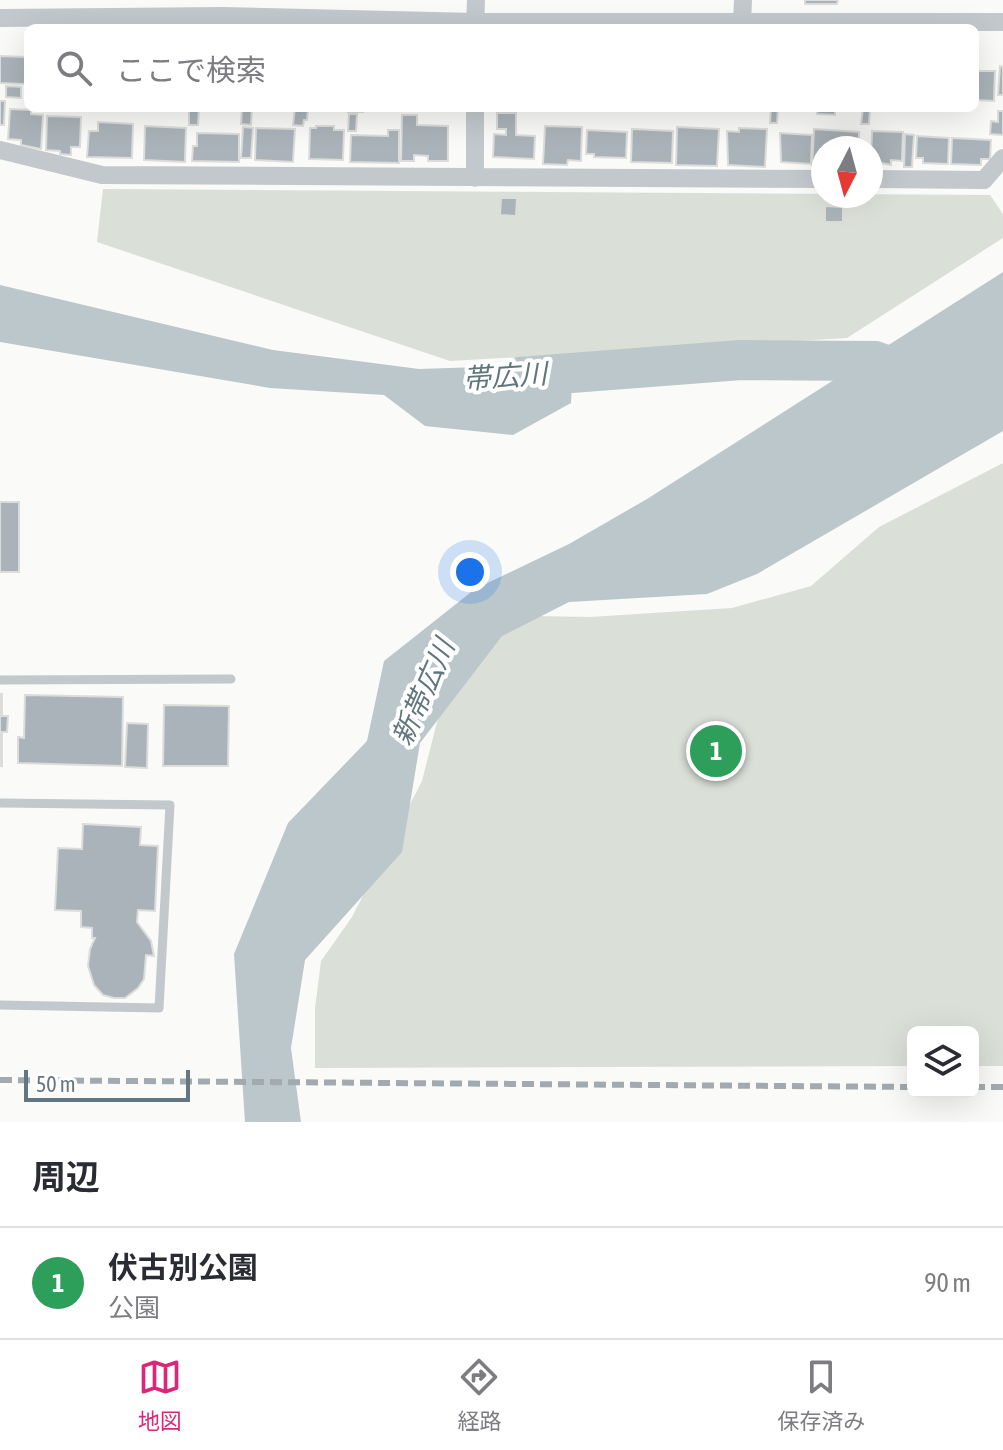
<!DOCTYPE html>
<html lang="ja">
<head>
<meta charset="utf-8">
<style>
  :root { --surface:#fff; --page:#f7f7f7; --text:#2b2b33; --muted:#7c7c81; --line:#e1e1e2; --accent:#db2777 }
  body { margin:0; font-family:"Asap Condensed","Noto Sans JP",sans-serif; background:var(--page); color:var(--text) }
  .controls { position:absolute; right:24px; bottom:24px; display:grid; overflow:hidden; border-radius:12px; box-shadow:0 8px 32px #0002 }
  .controls button { width:72px; height:72px; display:grid; place-items:center; padding:0; border:0; border-bottom:2px solid var(--line); background:var(--surface); color:var(--text); font:40px sans-serif }
  .compass { position:absolute; left:811px; top:136px; width:72px; height:72px; border-radius:50%; background:var(--surface); box-shadow:0 8px 32px #0002; rotate:186deg }
  .scale { position:absolute; left:24px; bottom:20px; width:166px; box-sizing:border-box; padding-left:8px; border:4px solid #657683; border-top:0; font-size:22px; line-height:28px; white-space:nowrap; color:#657683; -webkit-text-stroke:6px #fff; paint-order:stroke }
  .you { position:absolute; left:470px; top:572px; width:28px; height:28px; margin:-20px; border:6px solid #fff; border-radius:50%; background:#1a73e8; box-shadow:0 0 0 12px #1a73e833 }
  .badge { display:grid; place-items:center; width:52px; height:52px; border-radius:50%; background:var(--accent); color:#fff; font-size:26px; font-weight:700 }
  .pin { position:absolute; translate:-50% -50%; border:4px solid #fff; box-shadow:0 2px 8px #0006 }
  .list { margin:0; padding:0; list-style:none }
  h2 { display:flex; justify-content:space-between; align-items:center; height:104px; margin:0; padding:0 32px; font-size:34px }
  h2 small { font-size:26px; font-weight:400; color:var(--muted) }
  .list li { display:grid; grid-template-columns:52px 1fr auto; gap:24px; align-items:center; box-sizing:border-box; height:112px; padding:0 32px; border-top:2px solid var(--line) }
  .list b { display:block; font-size:30px; white-space:nowrap }
  .list p { margin:0; font-size:26px; white-space:nowrap; color:var(--muted) }
  .list em { font-size:26px; font-style:normal; color:var(--muted) }
  .icon { flex:none; width:44px; height:44px; fill:none; stroke:currentColor; stroke-width:2; stroke-linecap:round; stroke-linejoin:round }
  .map { position:relative; flex:none; width:1003px; height:1122px; overflow:hidden }
  .search { position:absolute; background:var(--surface); box-shadow:0 8px 32px #0002; left:24px; right:24px; top:24px; height:88px; display:flex; align-items:center; gap:20px; box-sizing:border-box; padding:0 28px; border-radius:12px; color:var(--muted); font-size:30px }
  .sheet { height:216px; background:var(--surface) }
  nav { display:flex; justify-content:space-around; align-items:center; box-sizing:border-box; height:112px; border-top:2px solid var(--line); background:var(--surface); font-size:22px; color:var(--muted) }
  nav a { display:grid; justify-items:center; gap:4px }
  nav .on { color:var(--accent) }
  .map>svg:first-child { display:block }
</style>
</head>
<body>
<div class="map">
<svg width="1003" height="1122" viewBox="0 0 1003 1122">
  <rect width="100%" height="100%" fill="#fafaf8"/>
  <!-- green -->
  <path fill="#dadfd7" d="M103 189 990 195 1003 214V238L847 338 450 361 97 242Z
    M1003 463V1066H973V1032H913V1066L315 1068V1008L321 961 352 917 422 781 437 722 466 650 533 616 590 617 732 608 811 586 879 527Z"/>
  <!-- water -->
  <path fill="#bbc7cb" d="M1003 272V431L757 574 707 594 569 602 502 636 420 743 402 852 305 960 291 1048 301 1122H245L234 954 288 823 367 741 384 661 475 589 569 544 647 499Z
    M0 285 273 350 419 369 573 364 571 403 513 435 425 426 384 395 270 388 0 342Z"/>
  <g fill="none" stroke-linecap="round" stroke-linejoin="round">
    <!-- river -->
    <path stroke="#bbc7cb" stroke-width="40" d="M519 377 741 360 875 361 916 376"/>
  </g>
  <!-- building -->
  <path fill="#aab3b9" stroke="#dcdcda" stroke-width="2" d="M805 0H838L837 4H805Z
    M0 56 26 57 25 84 0 83Z
    M1000 66 1003 67V95H998Z
    M975 71H995L994 101 975 100Z
    M6 86 21 87V98L6 97Z
    M0 101H5L4 125H0Z
    M189 108H199L198 125H189Z
    M242 108H252L251 125 241 124Z
    M295 108H308L307 120H304L303 126 293 125Z
    M348 108H364L363 112H348Z
    M771 108H778L777 123H770Z
    M817 108H835V115L817 114Z
    M863 108H870L869 124H861Z
    M10 109 31 110V114L43 115 41 149 21 145V140L8 139Z
    M998 111H1003V135L990 134 991 121 998 122Z
    M497 113H516V135L535 136 534 159 493 157 494 134 506 135V129H497Z
    M349 114H357L356 131H348Z
    M402 115H417V125L448 126V161H428V156L414 155V161H401Z
    M47 116 81 117 80 147H71V155L60 154V151L46 150Z
    M98 122 133 124 132 158 87 157 89 131H98Z
    M145 126 186 128 185 162 144 160Z
    M316 126H334V130H344L343 160 309 159 310 128H316Z
    M545 126 582 127 581 161 568 160 567 165 543 164Z
    M243 127 253 128 251 158H241Z
    M677 127 719 129 717 166 676 165Z
    M256 128 295 129 293 162 255 160Z
    M739 128 767 129 765 167 728 165 727 131 739 132Z
    M632 129 673 131 672 163 631 162Z
    M814 129 859 132V148H823V167L812 166Z
    M388 130H399V163L350 162 351 135 388 136Z
    M587 130 627 132 626 158 594 157V154H586Z
    M872 131 903 132 902 161 891 160V165L871 161Z
    M197 133 239 134V162L192 161 193 146H197Z
    M780 133 812 135 811 164 781 162Z
    M905 134 914 135 912 167H904Z
    M917 136 949 138 948 164 923 163V158H916Z
    M952 138 991 140 990 159H981V165L951 164Z
    M501 198H517L516 216 500 215Z
    M825 206 843 207V222H825Z
    M0 502H19V572H0Z
    M0 694H2V716H8L7 732H2V766H0Z
    M25 695 123 697 122 766 18 763V737L24 738Z
    M164 705 229 706 228 766H163Z
    M127 723 148 724 147 768 125 767Z
    M83 824 141 827 140 845 158 846 155 911 138 910 137 922 151 941 154 956 146 955 144 979 138 988 125 998H114L103 995 94 985 88 966 90 949 95 938H92V928L81 927V911L55 910 58 848 82 849Z"/>
  <g fill="none" stroke-linecap="round" stroke-linejoin="round">
    <!-- service -->
    <path stroke="#c3c8cc" stroke-width="9" d="M0 680 231 679
      M0 803 170 805 159 1008 0 1005"/>
    <!-- minor -->
    <path stroke="#c3c8cc" stroke-width="18" d="M0 18 222 16 475 22H1003
      M742 23 743 0
      M475 28 476 0
      M0 150 102 175 823 179
      M475 178V108
      M871 179 984 180 1003 158"/>
    <!-- rail -->
    <path stroke="#a2aab0" stroke-width="6" stroke-dasharray="12 6" stroke-linecap="butt" d="M0 1080 913 1087
      M973 1087H1003"/>
  </g>
  <g text-anchor="middle" stroke-width="8" stroke-linejoin="round" paint-order="stroke">
    <!-- water labels -->
    <g font-size="28" font-style="italic" fill="#60757c" stroke="#fff">
      <text transform="translate(505 376) rotate(-4)" y="10">帯広川</text>
      <text transform="translate(423 692) rotate(-66)" y="10">新帯広川</text>
    </g>
  </g>
</svg>
<div class="controls">
<button><svg class="icon" aria-label="layers" viewBox="0 0 24 24"><path d="M12 4l9 5-9 5-9-5zM3 14l9 5 9-5"/></svg></button>
</div>
<svg class="compass" viewBox="-18 -18 36 36"><path d="M0-13l5 13h-10z" fill="#e53935"/><path d="M0 13l5-13h-10z" fill="#7c7c81"/></svg>
<div class="scale">50 m</div>
<div class="you"></div>
<div class="pin badge" style="left:716px;top:751px;background:#2e9e5b">1</div>
<div class="search"><svg class="icon" aria-label="search" viewBox="0 0 24 24"><circle cx="10" cy="10" r="6"/><path d="M15 15l6 6"/></svg>ここで検索</div>
</div>
<section class="sheet">
<h2>周辺<small></small></h2>
<ul class="list">
<li><span class="badge" style="background:#2e9e5b">1</span><div><b>伏古別公園</b><p>公園</p></div><em>90 m</em></li>
</ul>
</section>
<nav>
<a class="on"><svg class="icon" aria-label="map" viewBox="0 0 24 24"><path d="M3 6l6-2 6 2 6-2v14l-6 2-6-2-6 2zM9 4v14M15 6v14"/></svg>地図</a>
<a><svg class="icon" aria-label="directions" viewBox="0 0 24 24"><path d="M12 3l9 9-9 9-9-9zM9 14v-3h6M13 9l2 2-2 2"/></svg>経路</a>
<a><svg class="icon" aria-label="saved" viewBox="0 0 24 24"><path d="M7 4h10v16l-5-4-5 4z"/></svg>保存済み</a>
</nav>
</body>
</html>
